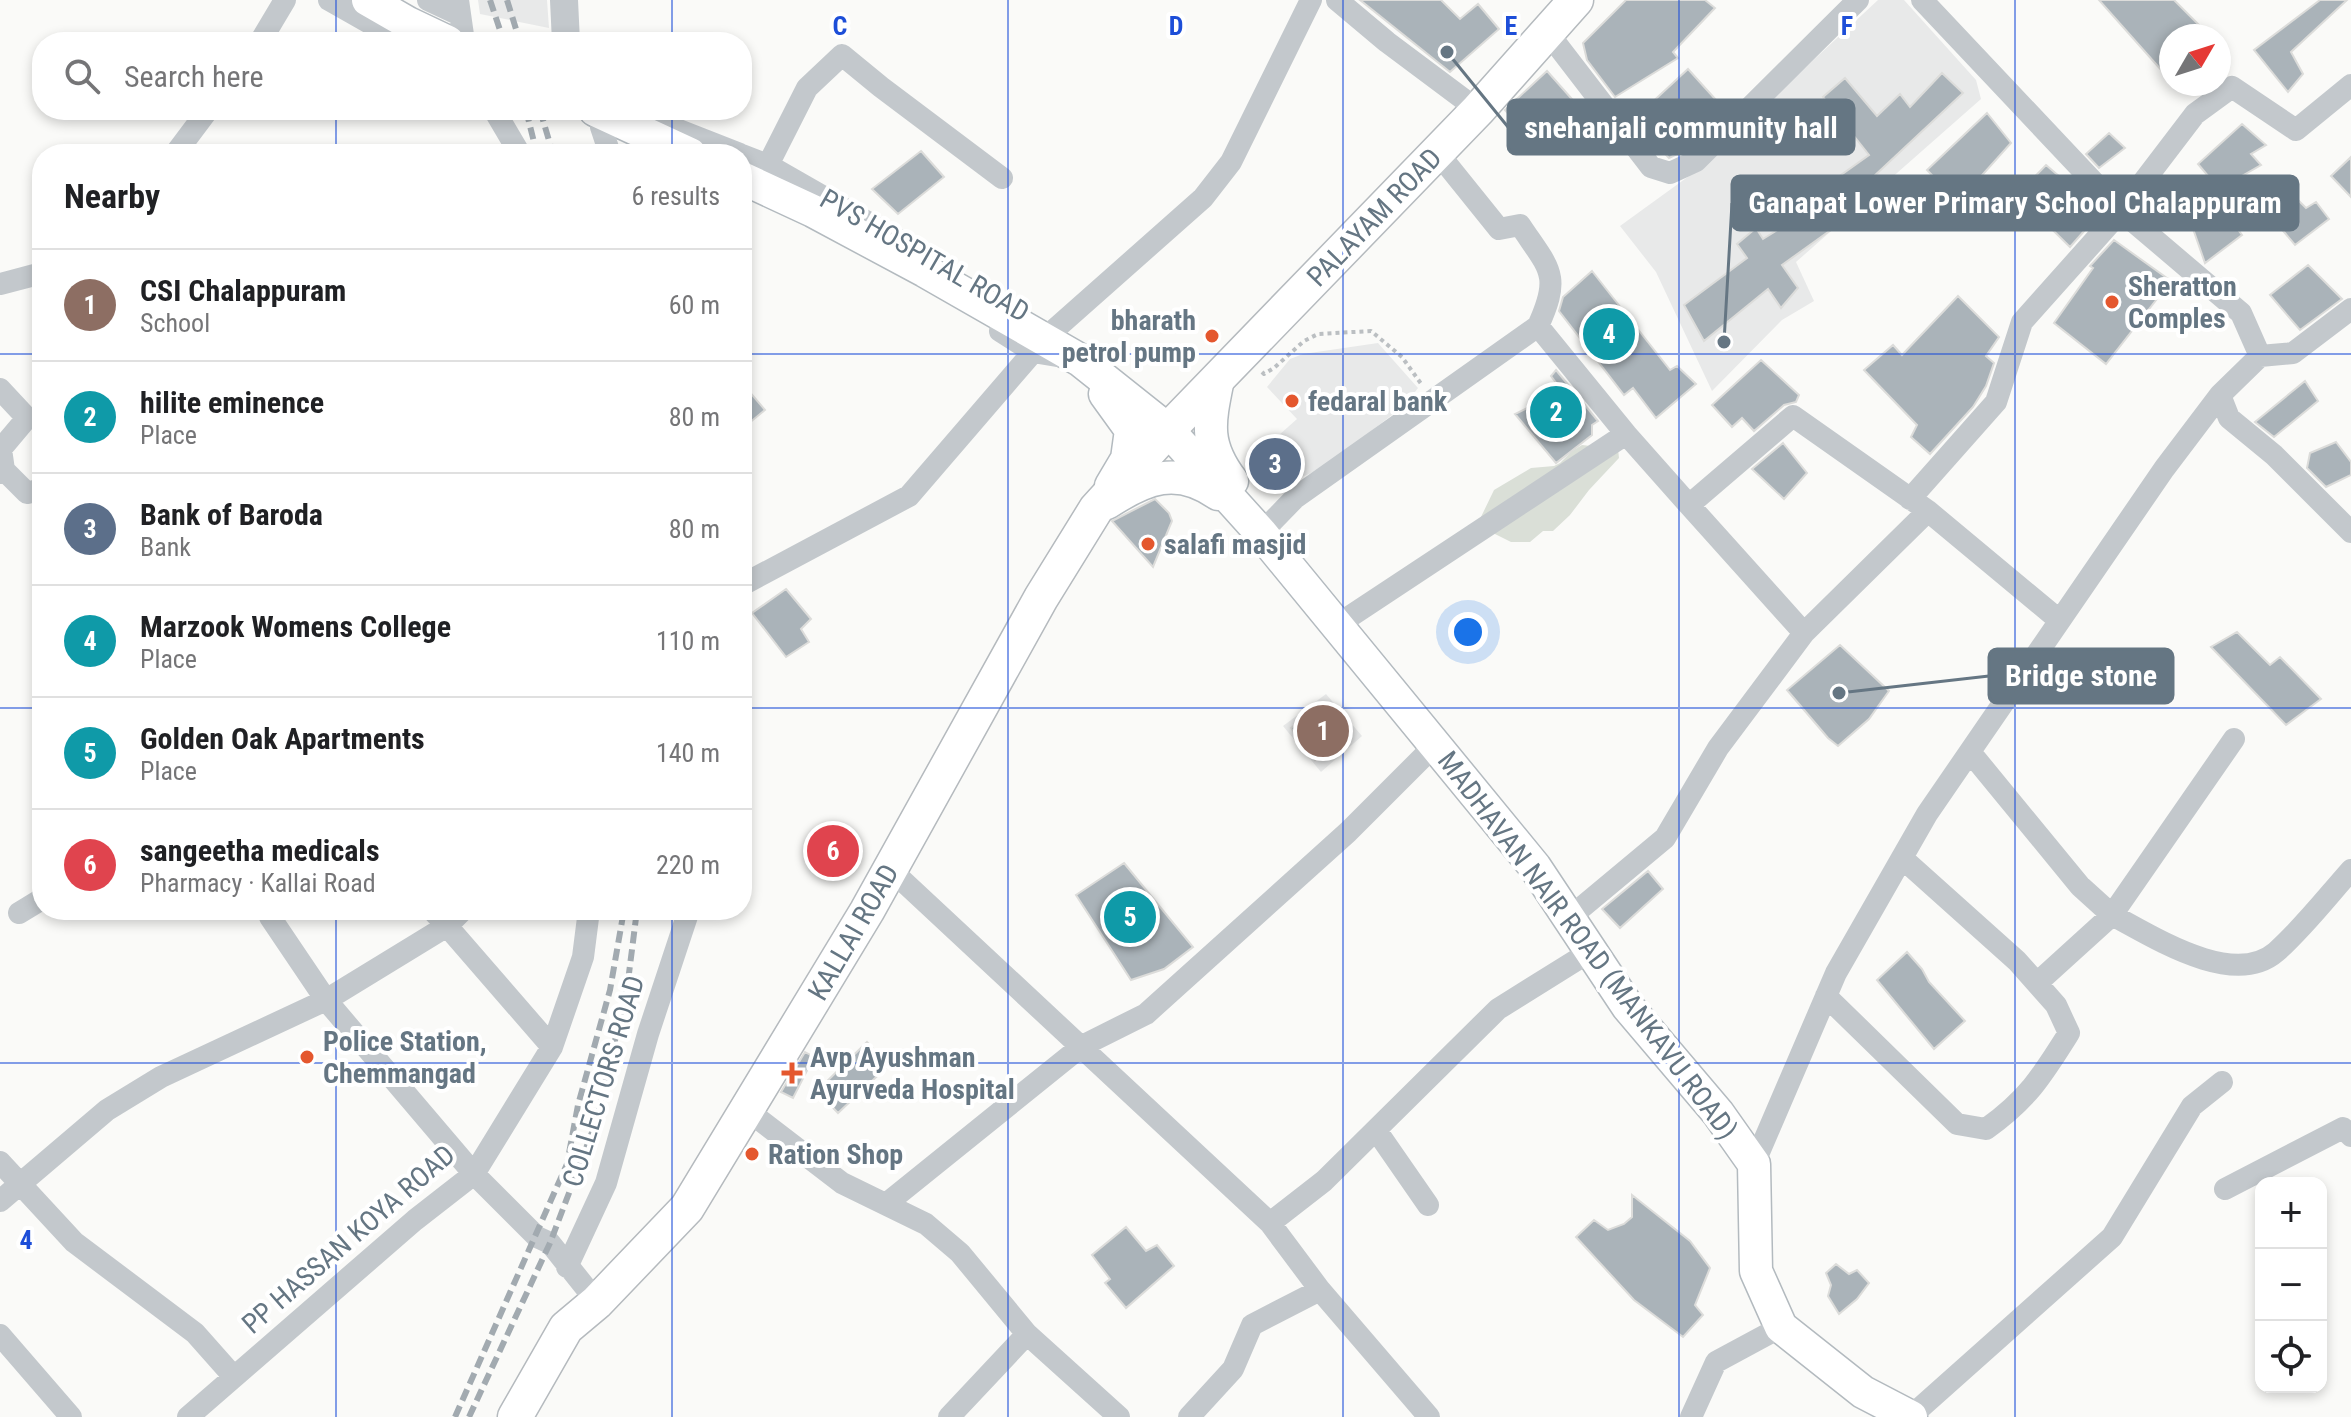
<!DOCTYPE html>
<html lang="en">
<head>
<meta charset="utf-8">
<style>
  :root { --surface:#fff; --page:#f2f2f2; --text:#202124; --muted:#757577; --line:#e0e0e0; --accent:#e4572e }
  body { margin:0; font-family:"Roboto Condensed",sans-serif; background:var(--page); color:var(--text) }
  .controls { position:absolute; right:24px; bottom:24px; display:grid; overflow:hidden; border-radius:16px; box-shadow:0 4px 12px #0003 }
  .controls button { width:72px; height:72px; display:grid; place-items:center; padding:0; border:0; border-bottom:2px solid var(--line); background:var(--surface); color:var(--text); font:40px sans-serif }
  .compass { position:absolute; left:2159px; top:24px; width:72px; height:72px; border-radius:50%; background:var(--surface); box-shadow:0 4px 12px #0003; rotate:51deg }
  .you { position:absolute; left:1468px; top:632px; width:28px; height:28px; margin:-20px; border:6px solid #fff; border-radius:50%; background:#1a73e8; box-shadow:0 0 0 12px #1a73e833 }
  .badge { display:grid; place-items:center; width:52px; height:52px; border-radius:50%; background:var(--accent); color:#fff; font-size:26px; font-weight:700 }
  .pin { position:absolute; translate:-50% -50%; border:4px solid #fff; box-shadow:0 2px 8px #0006 }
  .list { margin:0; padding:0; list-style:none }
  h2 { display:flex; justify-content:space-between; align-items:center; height:104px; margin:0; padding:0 32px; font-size:34px }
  h2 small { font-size:26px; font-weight:400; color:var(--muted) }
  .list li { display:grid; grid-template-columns:52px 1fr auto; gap:24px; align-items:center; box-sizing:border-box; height:112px; padding:0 32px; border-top:2px solid var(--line) }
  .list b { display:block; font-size:30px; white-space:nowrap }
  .list p { margin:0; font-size:26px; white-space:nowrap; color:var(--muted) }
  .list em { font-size:26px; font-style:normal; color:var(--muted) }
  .icon { flex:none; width:44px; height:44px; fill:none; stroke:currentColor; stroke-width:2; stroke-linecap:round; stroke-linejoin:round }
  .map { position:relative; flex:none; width:2351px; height:1417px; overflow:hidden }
  .search { position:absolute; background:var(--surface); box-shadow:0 4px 12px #0003; left:32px; top:32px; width:720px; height:88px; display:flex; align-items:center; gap:20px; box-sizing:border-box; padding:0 28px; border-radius:32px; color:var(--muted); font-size:30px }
  .panel { position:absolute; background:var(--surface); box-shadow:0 4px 12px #0003; left:32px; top:144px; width:720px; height:776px; border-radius:32px }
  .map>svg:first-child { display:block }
</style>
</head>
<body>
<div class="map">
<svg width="2351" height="1417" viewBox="0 0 2351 1417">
  <rect width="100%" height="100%" fill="#fafaf8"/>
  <!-- built -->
  <path fill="#e8e9e9" d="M478 0H547L549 28 480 14Z
    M1878 0H1904L1976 80 1981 99 1796 262 1814 301 1782 320 1712 391 1656 272 1620 226 1689 176Z
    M1378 343 1418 388 1405 405 1323 468 1295 480 1286 488 1275 485 1251 460 1297 419 1267 387 1290 359 1303 354Z
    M1326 694 1362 736 1321 772 1283 726Z"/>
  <!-- green -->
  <path fill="#dadfd7" d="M1582 445 1618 449 1619 458 1589 490 1570 515 1553 531H1543L1530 542H1511L1495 534 1480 519 1494 490 1531 468 1554 466 1560 463 1572 451Z"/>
  <!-- building -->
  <path fill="#aab3b9" stroke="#dcdcda" stroke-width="2" d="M1360 0H1441L1460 19 1478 4 1499 29 1450 72Z
    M1626 0H1705L1715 8 1673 52 1678 58 1615 97 1587 60 1583 43Z
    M2099 0H2174L2210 36H2171V81Z
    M2320 0H2347L2291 52 2303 74 2288 92 2254 50Z
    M1688 69 1726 111 1688 149 1669 158 1633 120Z
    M1547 71 1579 107 1536 145 1505 110Z
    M1942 73 1963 93 1856 193 1841 175 1869 155 1823 97 1845 78 1877 116 1900 94 1910 107Z
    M1987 113 2011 143 1958 202 1927 170Z
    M2242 124 2266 145 2251 154 2261 165 2219 189 2198 164Z
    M2109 133 2125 148 2099 168 2086 154Z
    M921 151 944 177 898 214 872 189Z
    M2351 157V197L2331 176Z
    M2046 165 2101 212 2070 247 2017 195Z
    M1845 188 1863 202 1835 227 1782 265 1798 288 1781 308 1768 289 1704 341 1684 305 1747 258 1737 244 1756 228 1763 239Z
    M2297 199 2306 208 2316 202 2329 219 2295 245 2274 220Z
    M2218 202 2242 235 2205 263 2191 223Z
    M2114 240 2171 281 2106 364 2054 323 2093 268 2090 266Z
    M2308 265 2342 299 2300 330 2270 295Z
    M1592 271 1670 370 1677 366 1696 384 1656 418 1633 388 1624 395 1559 311 1563 297Z
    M1958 296 1999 337 1986 356 1994 363 1986 386 1973 407 1930 454 1911 437 1917 425 1864 370 1893 345 1902 355Z
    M1761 360 1799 395 1796 402 1784 405 1754 431 1742 418 1732 427 1712 405Z
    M1556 370 1598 421 1592 425V435L1556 463 1515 414 1562 391 1551 376Z
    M2305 381 2318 401 2274 437 2255 422Z
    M742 383 765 410 742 429Z
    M2336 442 2351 462V475L2326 487 2307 468 2310 453Z
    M1783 443 1807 473 1784 499 1752 469Z
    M1155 499 1169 513 1172 521 1153 567 1112 521Z
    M786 589 811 619 801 629 809 642 786 657 752 613Z
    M2237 632 2270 665 2280 657 2321 699 2286 725 2211 647Z
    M1840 645 1889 691 1869 719 1838 746 1828 738 1787 690Z
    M1323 704 1345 730 1315 760 1291 728Z
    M1124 863 1193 947 1164 969 1131 980 1076 895Z
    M1648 871 1663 889 1620 928 1602 909Z
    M1907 952 1922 969 1929 982 1965 1021 1934 1049 1877 980Z
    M867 1042 889 1065 838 1113 817 1091Z
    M805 1052 814 1057 793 1098 781 1092Z
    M1632 1195 1690 1241 1710 1268 1695 1305 1703 1315 1683 1337 1634 1300 1576 1237 1594 1220 1608 1230 1624 1224 1632 1217Z
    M1126 1227 1146 1251 1157 1245 1174 1266 1126 1308 1105 1283 1110 1279 1092 1255Z
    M1836 1264 1849 1274 1857 1270 1869 1283 1857 1299 1839 1314 1828 1296 1831 1285 1826 1273Z"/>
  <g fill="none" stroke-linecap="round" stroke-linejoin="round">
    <!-- secondary casing -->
    <g stroke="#b3babf" stroke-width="35">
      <path id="secondary" d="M368 0 408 23 448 42
        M595 110 690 154
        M742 178 813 211 925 271 1080 360 1168 430 1261 533 1535 867 1628 1007 1718 1113 1754 1164 1756 1271 1781 1327 1863 1392 1911 1417
        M1218 379C1209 423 1204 444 1232 481
        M1105 394 1131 430 1127 459 1111 486
        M1107 503C1145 478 1177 465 1218 494"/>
    </g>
    <!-- primary casing -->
    <g stroke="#b5babe" stroke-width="37">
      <path id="primary" d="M515 1417 566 1328 597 1302 687 1208 867 911 1041 598 1096 509 1168 430 1478 110 1576 0"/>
    </g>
    <!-- path -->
    <path stroke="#bbbfc2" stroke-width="4" stroke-dasharray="4 4" stroke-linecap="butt" d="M1262 372 1264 374 1274 368 1304 341 1318 334 1371 331 1402 357 1422 385"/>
    <!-- minor -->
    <path stroke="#c3c8cc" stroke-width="22" d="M329 0 403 42
      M428 0 460 15
      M458 0 464 42
      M1337 0 1387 42 1478 110
      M1922 0 2121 211 2241 313 2260 356 2220 395 2229 418 2274 455 2351 532
      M1548 33 1651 167 1670 173 1696 161 1858 0
      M260 42 285 0
      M494 110 520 154
      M643 116 740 154
      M601 127 610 154
      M1437 152 1499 229 1520 225C1549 269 1562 274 1538 326
      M175 154 208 110
      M742 155 768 165 899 240
      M768 165 807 88 842 55 881 87 1002 178
      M0 284 42 273
      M1054 330 1203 198 1231 162 1311 0
      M1000 331 1033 352 1063 357
      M2260 356 2293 353 2351 309
      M0 389 27 418 1 449 4 470 0 473
      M4 470 27 493 42 489
      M1910 499 1996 402 2022 322 2121 211 2195 114 2232 87 2296 130 2351 85
      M1689 505 1804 633
      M1261 533 1295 498 1538 326 1626 434
      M742 585 909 496 1033 352
      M1337 625 1626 434 1689 505 1793 416 1928 511 2059 620
      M1970 752 2080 886 2112 915 2234 739
      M890 869 1270 1223 1320 1290
      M463 910 447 926 552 1047
      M19 913 42 899
      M270 917 326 1000 474 1174 537 1237 550 1243 597 1302
      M1569 918 1665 838 1718 748 1804 633 1928 511
      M2037 983 2112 915C2152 936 2233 989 2276 952 2303 928 2327 897 2351 870
      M1826 996 1957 1124 1986 1129C2028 1099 2042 1076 2069 1033L2056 1005 2017 961 1902 858
      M747 1110 842 1183 926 1224 960 1253 1027 1334 1119 1417
      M1376 1130 1428 1205
      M0 1162 74 1242 195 1333 234 1377
      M1754 1164 1836 973 1927 814 2164 469 2220 395
      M2225 1189 2343 1128 2351 1136
      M0 1201 107 1110 161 1077 326 1000 447 926 432 910
      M886 1204 1082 1046 1146 1014 1348 832 1435 745
      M1270 1223 1324 1181 1498 1009 1591 951
      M567 1267 606 1183 648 1034 689 910
      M0 1335 71 1417
      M188 1417 415 1220 474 1174 552 1047 583 957 589 910
      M949 1417 1027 1334
      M1189 1417 1233 1369 1252 1325 1320 1290 1429 1417
      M1691 1417 1716 1362 1781 1327
      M1910 1417 2112 1237 2192 1106 2222 1082"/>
    <!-- tertiary -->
    <path stroke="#c3c8cc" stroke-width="28" d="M564 0 566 42"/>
    <!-- secondary -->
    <use href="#secondary" stroke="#fff" stroke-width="32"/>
    <!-- primary -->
    <use href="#primary" stroke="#fff" stroke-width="34"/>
    <!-- rail -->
    <path stroke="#a2aab0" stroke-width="6" stroke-dasharray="12 6" stroke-linecap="butt" d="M490 0 504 42
      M507 0 520 42
      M526 110 537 154
      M540 110 553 154
      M455 1417 567 1164 578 1105 610 990 624 910
      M469 1417 550 1243 596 1122 627 989 637 910"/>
  </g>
  <!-- grid -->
  <path fill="none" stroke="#1d4ed8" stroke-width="2" stroke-opacity="0.55" d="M336 0V42M672 0V42M1008 0V1417M1343 0V1417M1679 0V1417M2015 0V1417M336 110V154M672 110V154M0 354H42M742 354H2351M0 708H42M742 708H2351M336 910V1417M672 910V1417M0 1063H2351"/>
  <!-- markers -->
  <g fill="#e4572e" stroke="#fff" stroke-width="3">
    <circle cx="2112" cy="302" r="8"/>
    <circle cx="1212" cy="336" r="8"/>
    <circle cx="1292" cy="401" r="8"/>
    <circle cx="1148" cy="544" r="8"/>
    <circle cx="307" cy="1057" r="8"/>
    <path d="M788 1061h8v8h8v8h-8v8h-8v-8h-8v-8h8z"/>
    <circle cx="752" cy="1154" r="8"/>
  </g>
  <g text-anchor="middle" stroke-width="8" stroke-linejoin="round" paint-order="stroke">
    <!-- street labels -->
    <g font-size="28" fill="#657683" stroke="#fff">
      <text transform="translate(1374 217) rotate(-46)" y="10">PALAYAM ROAD</text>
      <text transform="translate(925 255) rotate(30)" y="10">PVS HOSPITAL ROAD</text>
      <text transform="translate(853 932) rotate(-60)" y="10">KALLAI ROAD</text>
      <text transform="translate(1588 945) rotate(53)" y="10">MADHAVAN NAIR ROAD (MANKAVU ROAD)</text>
      <text transform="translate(603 1081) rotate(-73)" y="10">COLLECTORS ROAD</text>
      <text transform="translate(348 1239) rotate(-41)" y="10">PP HASSAN KOYA ROAD</text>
    </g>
    <!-- poi labels -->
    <g font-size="28" font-weight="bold" fill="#657683" stroke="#fff" text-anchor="start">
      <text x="2128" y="296">Sheratton<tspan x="2128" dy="32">Comples</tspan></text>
      <text x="1196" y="330" text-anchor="end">bharath<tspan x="1196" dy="32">petrol pump</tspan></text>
      <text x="1308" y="411">fedaral bank</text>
      <text x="1164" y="554">salafi masjid</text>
      <text x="323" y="1051">Police Station,<tspan x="323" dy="32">Chemmangad</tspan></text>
      <text x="810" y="1067">Avp Ayushman<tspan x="810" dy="32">Ayurveda Hospital</tspan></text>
      <text x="768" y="1164">Ration Shop</text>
    </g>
  </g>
  <g font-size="26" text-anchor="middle" font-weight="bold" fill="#1d4ed8" stroke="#fff" stroke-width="8" stroke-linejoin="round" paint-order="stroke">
    <text x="840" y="35">C</text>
    <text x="1176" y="35">D</text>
    <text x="1511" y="35">E</text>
    <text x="1847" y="35">F</text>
    <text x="26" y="1249">4</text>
  </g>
  <!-- callouts -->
  <path fill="none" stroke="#657683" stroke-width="3" d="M1447 52L1508 127M1724 342L1732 203M1839 693L1989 676"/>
  <g fill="#657683" stroke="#fff" stroke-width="3">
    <circle cx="1447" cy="52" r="8"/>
    <circle cx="1724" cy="342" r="8"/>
    <circle cx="1839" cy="693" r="8"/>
  </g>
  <g fill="#657683" stroke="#657683" stroke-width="3">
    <rect x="1508" y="100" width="346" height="54" rx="8"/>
    <rect x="1732" y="176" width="566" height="54" rx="8"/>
    <rect x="1989" y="649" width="184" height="54" rx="8"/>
  </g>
  <g font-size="30" text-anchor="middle" font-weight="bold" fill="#fff">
    <text x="1681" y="138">snehanjali community hall</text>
    <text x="2015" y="213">Ganapat Lower Primary School Chalappuram</text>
    <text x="2081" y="686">Bridge stone</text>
  </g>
</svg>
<div class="controls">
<button>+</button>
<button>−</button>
<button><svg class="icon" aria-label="locate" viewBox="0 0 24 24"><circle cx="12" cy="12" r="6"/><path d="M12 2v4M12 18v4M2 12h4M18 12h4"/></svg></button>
</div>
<svg class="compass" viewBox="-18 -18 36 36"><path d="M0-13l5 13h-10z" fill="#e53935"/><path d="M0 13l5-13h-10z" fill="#757577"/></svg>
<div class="you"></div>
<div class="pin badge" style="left:1323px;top:731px;background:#8d6e63">1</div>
<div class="pin badge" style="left:1556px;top:412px;background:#0f9aa8">2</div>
<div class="pin badge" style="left:1275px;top:464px;background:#5c6f8a">3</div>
<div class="pin badge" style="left:1609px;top:334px;background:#0f9aa8">4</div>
<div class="pin badge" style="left:1130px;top:917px;background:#0f9aa8">5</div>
<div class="pin badge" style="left:833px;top:851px;background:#e0444e">6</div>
<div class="search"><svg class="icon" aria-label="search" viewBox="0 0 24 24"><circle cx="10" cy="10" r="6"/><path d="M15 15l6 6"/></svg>Search here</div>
<section class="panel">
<h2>Nearby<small>6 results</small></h2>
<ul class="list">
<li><span class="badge" style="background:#8d6e63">1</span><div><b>CSI Chalappuram</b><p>School</p></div><em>60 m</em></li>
<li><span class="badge" style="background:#0f9aa8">2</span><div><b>hilite eminence</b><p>Place</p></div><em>80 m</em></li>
<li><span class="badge" style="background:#5c6f8a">3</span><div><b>Bank of Baroda</b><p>Bank</p></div><em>80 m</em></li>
<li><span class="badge" style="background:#0f9aa8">4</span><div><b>Marzook Womens College</b><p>Place</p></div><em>110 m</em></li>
<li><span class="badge" style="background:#0f9aa8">5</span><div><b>Golden Oak Apartments</b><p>Place</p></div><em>140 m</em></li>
<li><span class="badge" style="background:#e0444e">6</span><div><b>sangeetha medicals</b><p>Pharmacy · Kallai Road</p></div><em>220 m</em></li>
</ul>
</section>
</div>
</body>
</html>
